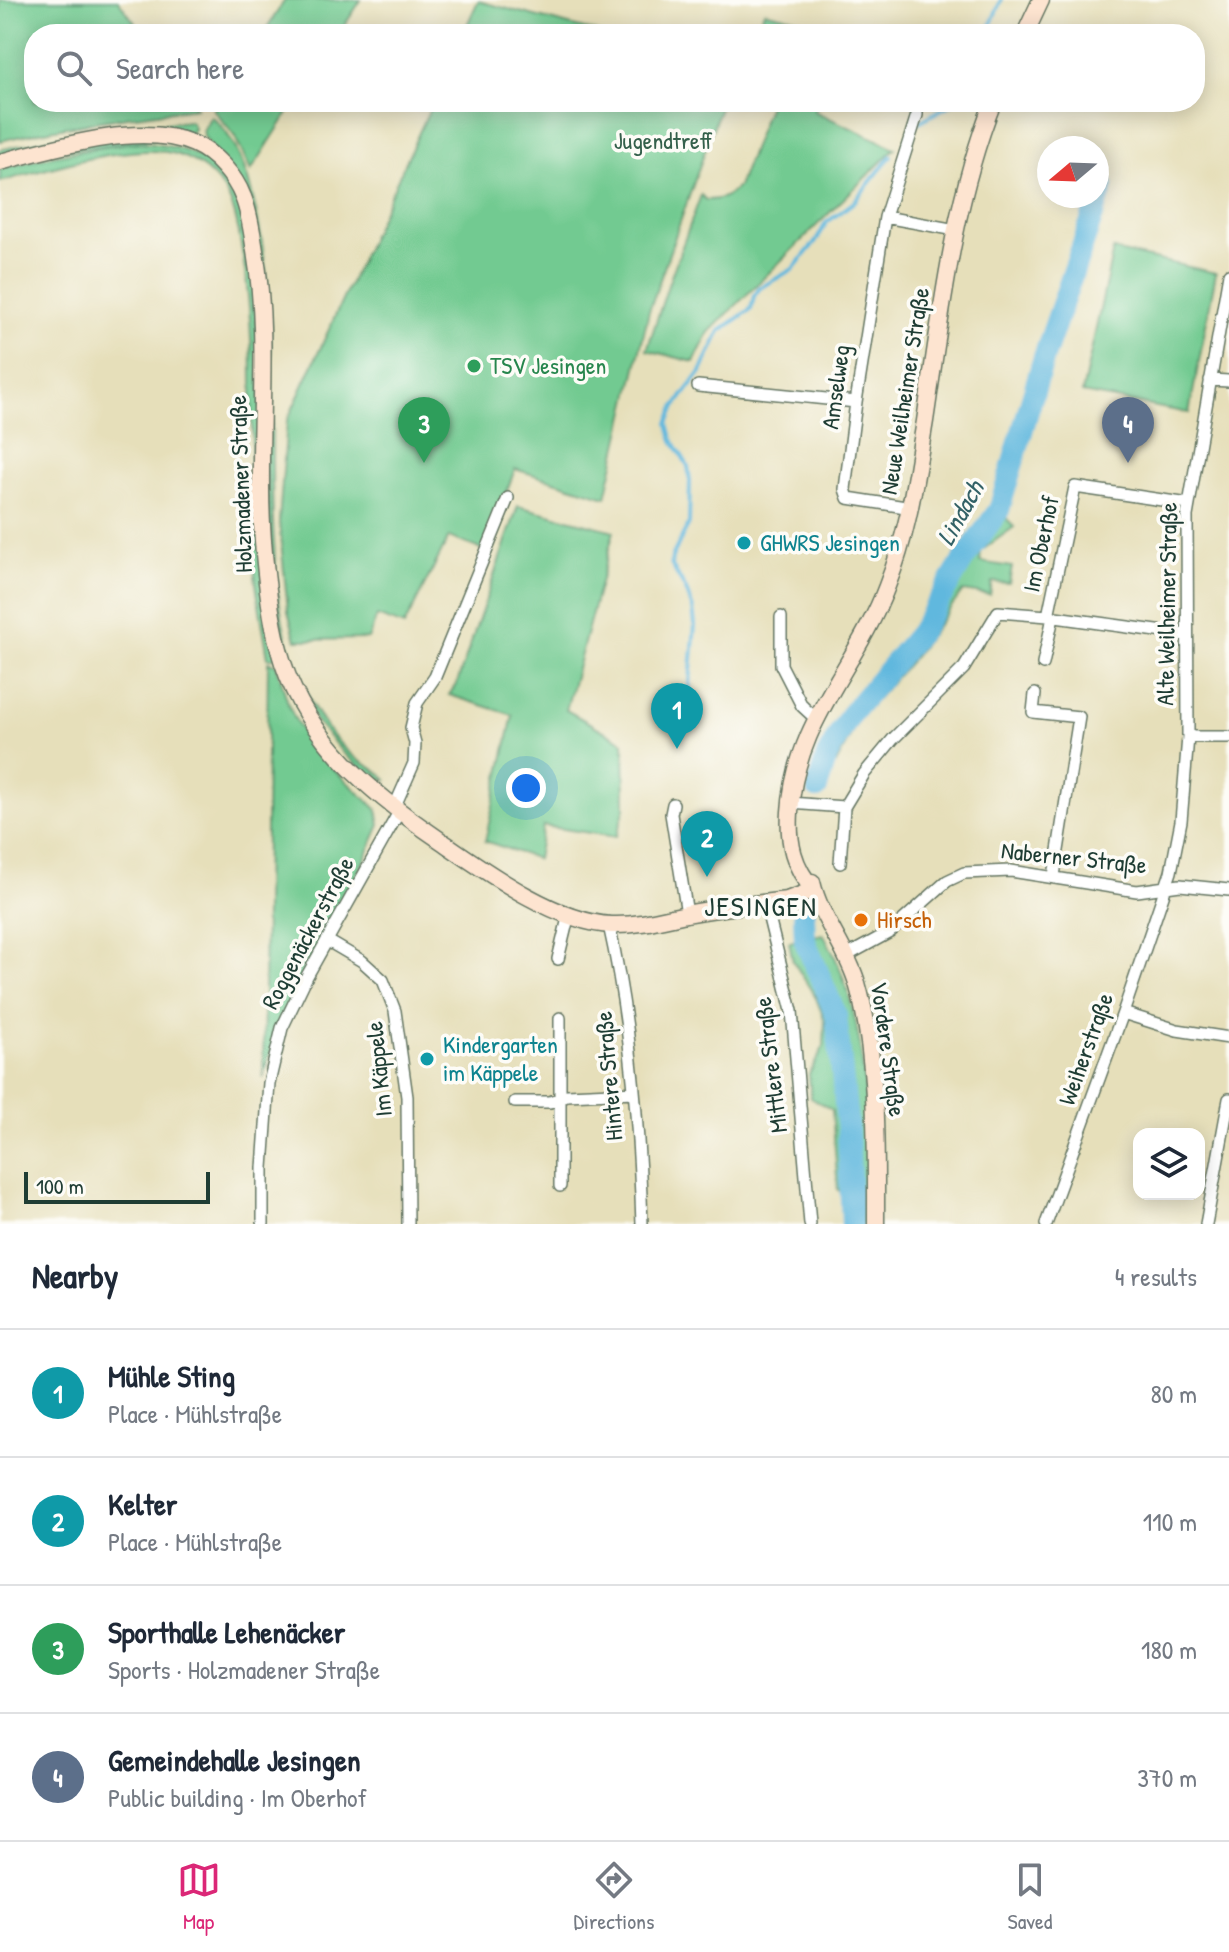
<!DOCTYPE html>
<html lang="en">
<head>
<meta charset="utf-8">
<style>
  :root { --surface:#fff; --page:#f2f2f3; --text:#1f2937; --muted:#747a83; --line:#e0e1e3; --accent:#db2777 }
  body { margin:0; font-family:"Patrick Hand",sans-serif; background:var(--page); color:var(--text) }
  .controls { position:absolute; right:24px; bottom:24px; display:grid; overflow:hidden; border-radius:16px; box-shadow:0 4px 20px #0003 }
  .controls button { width:72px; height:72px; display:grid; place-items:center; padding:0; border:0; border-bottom:2px solid var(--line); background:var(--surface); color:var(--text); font:40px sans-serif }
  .compass { position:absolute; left:1037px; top:136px; width:72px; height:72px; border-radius:50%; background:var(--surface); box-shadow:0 4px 20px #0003; rotate:251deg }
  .scale { position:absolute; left:24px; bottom:20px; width:186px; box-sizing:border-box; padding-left:8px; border:4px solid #1f3d34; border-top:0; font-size:22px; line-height:28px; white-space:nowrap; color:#1f3d34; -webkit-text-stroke:6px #fdfcf7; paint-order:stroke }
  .you { position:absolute; left:526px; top:788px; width:28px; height:28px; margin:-20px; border:6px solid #fff; border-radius:50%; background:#1a73e8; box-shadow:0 0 0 12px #1a73e833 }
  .badge { display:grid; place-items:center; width:52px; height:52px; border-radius:50%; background:var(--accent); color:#fff; font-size:26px; font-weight:700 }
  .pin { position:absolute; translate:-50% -66px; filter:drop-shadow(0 2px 4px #0008) }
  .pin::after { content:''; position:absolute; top:42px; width:28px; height:24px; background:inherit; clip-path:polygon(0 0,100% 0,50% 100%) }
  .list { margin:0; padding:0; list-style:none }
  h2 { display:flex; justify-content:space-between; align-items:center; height:104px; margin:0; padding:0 32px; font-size:34px }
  h2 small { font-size:26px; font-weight:400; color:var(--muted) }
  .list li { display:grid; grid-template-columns:52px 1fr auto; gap:24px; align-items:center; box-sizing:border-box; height:128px; padding:0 32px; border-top:2px solid var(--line) }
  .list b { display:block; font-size:30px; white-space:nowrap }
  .list p { margin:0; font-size:26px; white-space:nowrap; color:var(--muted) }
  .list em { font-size:26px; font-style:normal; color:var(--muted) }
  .icon { flex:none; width:44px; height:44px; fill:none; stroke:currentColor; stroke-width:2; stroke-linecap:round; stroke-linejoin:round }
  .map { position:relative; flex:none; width:1229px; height:1224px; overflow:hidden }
  .search { position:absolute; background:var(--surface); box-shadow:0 4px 20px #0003; left:24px; right:24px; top:24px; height:88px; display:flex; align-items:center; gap:20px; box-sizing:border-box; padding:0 28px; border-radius:32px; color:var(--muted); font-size:30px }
  .sheet { height:616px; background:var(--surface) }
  nav { display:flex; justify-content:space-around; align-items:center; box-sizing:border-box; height:112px; border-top:2px solid var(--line); background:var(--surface); font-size:22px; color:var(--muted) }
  nav a { display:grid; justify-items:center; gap:4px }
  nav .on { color:var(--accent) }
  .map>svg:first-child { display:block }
</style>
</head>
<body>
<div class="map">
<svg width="1229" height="1224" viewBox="0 0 1229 1224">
  <rect width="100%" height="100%" fill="#fdfcf7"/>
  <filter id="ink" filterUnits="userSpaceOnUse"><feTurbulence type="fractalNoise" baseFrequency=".0125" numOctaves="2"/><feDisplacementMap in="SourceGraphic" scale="16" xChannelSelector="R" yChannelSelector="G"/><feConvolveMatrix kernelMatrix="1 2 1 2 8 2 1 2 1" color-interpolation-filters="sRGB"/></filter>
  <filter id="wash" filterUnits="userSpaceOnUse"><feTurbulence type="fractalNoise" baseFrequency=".006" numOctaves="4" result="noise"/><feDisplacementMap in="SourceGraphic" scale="32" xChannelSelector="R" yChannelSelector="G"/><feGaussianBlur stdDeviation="1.8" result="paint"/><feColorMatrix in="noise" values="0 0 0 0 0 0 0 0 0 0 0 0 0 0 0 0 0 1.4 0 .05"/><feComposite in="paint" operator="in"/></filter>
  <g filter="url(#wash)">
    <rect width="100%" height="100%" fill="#e6dfba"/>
    <!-- green -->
    <path fill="#72ca91" stroke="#488462" stroke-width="2" d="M0 0H118L143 34H34V102H192L196 108C130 116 65 125 0 141Z
      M285 0H361L339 34H263Z
      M478 1 603 34H463Z
      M764 11 857 34H757Z
      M218 102H295L251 171 234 135 213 109Z
      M433 102H722L649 311 606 497 515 469 485 551 449 537 404 626 377 616 368 639 296 640 288 611 279 521 287 421Z
      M770 102H820L814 111 895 148 709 332 694 362 647 350 669 282 701 195 706 200C720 200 728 197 738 187Z
      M211 116C237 138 248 175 255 207 279 311 269 416 273 521 275 572 279 627 298 676 311 706 330 739 357 759 367 766 379 770 387 780H378L369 775 343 753 315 720 287 659 273 586 254 217 204 136 203 130Z
      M189 121 192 123 194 129 189 135 0 158V150C63 134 124 126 189 121Z
      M128 143C168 143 206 149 229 186 257 229 256 337 260 390 265 479 270 569 276 658H268C263 622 254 586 253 550 248 452 259 354 243 257 239 236 237 212 226 193 215 175 199 162 179 155 136 140 44 170 0 182V169L46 157Z
      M1113 250 1216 273 1189 413 1082 393Z
      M518 506 614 531 566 710 624 742 625 808 616 837 543 826 537 859 485 841 513 715 449 695 457 683Z
      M1002 513 1014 527 981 551 980 562 1012 567 1009 583 992 582 990 595 963 591 916 654 858 720 836 764 828 762 853 716 923 633 967 561Z
      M268 662 276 664C281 678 284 692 289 706 306 749 344 779 377 809L380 825 364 861 290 999 278 1027 263 1078Z
      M823 934C872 1016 867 1131 868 1224H856V1197L838 1190 832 1110 811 1098 809 1074 824 1046 825 1021 816 998 793 961 789 942Z"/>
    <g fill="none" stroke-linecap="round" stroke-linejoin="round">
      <!-- stream -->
      <path stroke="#61b8de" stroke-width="4" d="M987 34 1001 0
        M919 122 955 102
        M700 723 692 712 689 693 695 625 693 609 686 590 671 564 672 557 689 523 690 481 688 466 672 439 668 423 675 407 701 372 720 331 751 309 754 296 760 288 793 269 817 240 826 223 854 202 891 156"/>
      <!-- river -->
      <path stroke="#61b8de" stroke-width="22" d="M817 788 827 756 850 715 920 632 964 559 999 510 1044 357 1103 186
        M804 914 805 941 836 1015 848 1131 852 1224"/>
    </g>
  </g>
  <g filter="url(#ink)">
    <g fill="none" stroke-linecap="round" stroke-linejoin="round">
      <!-- street casing -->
      <g stroke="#657663" stroke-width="14">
        <path id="street" d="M885 217 956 230
          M1210 380 1229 381
          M698 386 856 402
          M912 508 848 498 845 489 856 402 885 217 917 115V106L915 102
          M1048 616 1186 635
          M781 617V665L802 706 815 718
          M1043 664 1053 617
          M1035 694 1033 712 1079 717 1054 876
          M1188 737H1229
          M790 803 844 807
          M673 804 671 814 687 914
          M394 808 414 763 415 743 411 728 417 703 435 677 508 498
          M840 863 844 807 864 774 893 739 964 668 998 612 1048 616 1075 487 1189 504
          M765 902 792 1011 810 1224
          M609 925C631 1023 639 1124 642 1224
          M328 941 362 961 383 980 395 1011 407 1097 408 1224
          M846 956 890 932 947 881 964 873 1011 871 1137 891 1180 885 1229 890
          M558 959 569 914
          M1123 1013 1177 1030 1229 1038
          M515 1102H550L567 1095 634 1092
          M560 1186V1018
          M263 1224V1168L269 1083 282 1028 307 976 399 812
          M1046 1224 1123 1013 1171 872 1181 821 1188 737 1187 516 1229 274
          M1206 1224 1229 1099"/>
      </g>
      <!-- secondary casing -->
      <g stroke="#657663" stroke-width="19">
        <path id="secondary" d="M1025 34 1041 0
          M0 162C53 148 141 121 194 144 215 153 235 176 243 197 250 214 252 233 255 251 268 329 260 409 261 488 261 538 268 617 283 663 309 742 371 793 437 838 482 869 556 923 612 925 637 926 662 919 686 914 720 908 753 904 787 900L814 890
          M812 882C820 918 847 948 857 983 878 1055 876 1150 876 1224
          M814 890C793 867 788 842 790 812 795 722 857 666 887 586 909 530 915 480 925 421 941 314 953 203 993 102"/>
      </g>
      <!-- street -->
      <use href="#street" stroke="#fff" stroke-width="11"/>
      <!-- secondary -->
      <use href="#secondary" stroke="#fde4d0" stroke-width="16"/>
    </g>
  </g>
  <!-- markers -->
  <circle fill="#2e9e5b" stroke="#fdfcf7" stroke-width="3" cx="474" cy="366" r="8"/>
  <g fill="#0f9aa8" stroke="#fdfcf7" stroke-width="3">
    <circle cx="744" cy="543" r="8"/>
    <circle cx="427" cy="1059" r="8"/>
  </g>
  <circle fill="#e8710a" stroke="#fdfcf7" stroke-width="3" cx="861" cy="920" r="8"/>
  <g text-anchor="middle" stroke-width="7" stroke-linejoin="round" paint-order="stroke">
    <!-- park labels -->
    <g font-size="24" fill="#34604b" stroke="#fdfcf7">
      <text x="663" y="149">Jugendtreff</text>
    </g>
    <!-- leisure labels -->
    <g font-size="24" fill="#27864d" stroke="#fdfcf7" text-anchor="start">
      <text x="490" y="374">TSV Jesingen</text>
    </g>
    <!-- street labels -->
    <g font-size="24" fill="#1f3d34" stroke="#fdfcf7">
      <text transform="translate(836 387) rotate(-82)" y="8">Amselweg</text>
      <text transform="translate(905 391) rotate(-81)" y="8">Neue Weilheimer Straße</text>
      <text transform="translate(241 484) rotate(-92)" y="8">Holzmadener Straße</text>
      <text transform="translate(1041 544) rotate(-78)" y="8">Im Oberhof</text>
      <text transform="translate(1167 604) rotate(-89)" y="8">Alte Weilheimer Straße</text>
      <text transform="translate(1074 858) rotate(6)" y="8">Naberner Straße</text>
      <text transform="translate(308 933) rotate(-62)" y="8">Roggenäckerstraße</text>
      <text transform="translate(888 1049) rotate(82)" y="8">Vordere Straße</text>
      <text transform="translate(1086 1049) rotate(-70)" y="8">Weiherstraße</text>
      <text transform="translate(771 1065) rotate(-97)" y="8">Mittlere Straße</text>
      <text transform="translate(379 1069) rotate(-96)" y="8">Im Käppele</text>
      <text transform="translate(609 1076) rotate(-95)" y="8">Hintere Straße</text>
    </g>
    <!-- culture labels -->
    <g font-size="24" fill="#0d838f" stroke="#fdfcf7" text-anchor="start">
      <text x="760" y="551">GHWRS Jesingen</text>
      <text x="443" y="1053">Kindergarten<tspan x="443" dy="28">im Käppele</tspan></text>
    </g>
    <!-- food labels -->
    <g font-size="24" fill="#c56008" stroke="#fdfcf7" text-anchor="start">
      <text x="877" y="928">Hirsch</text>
    </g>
    <!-- water labels -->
    <g font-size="26" font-style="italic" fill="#336267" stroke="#fdfcf7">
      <text transform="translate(960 513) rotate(-61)" y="9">Lindach</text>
    </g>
    <!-- quarter labels -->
    <g font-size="28" letter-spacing="2" fill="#1f3d34" stroke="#fdfcf7">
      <text x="761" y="916">JESINGEN</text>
    </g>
  </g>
</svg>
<div class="controls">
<button><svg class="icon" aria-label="layers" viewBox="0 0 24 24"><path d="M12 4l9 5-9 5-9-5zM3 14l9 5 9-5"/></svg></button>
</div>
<svg class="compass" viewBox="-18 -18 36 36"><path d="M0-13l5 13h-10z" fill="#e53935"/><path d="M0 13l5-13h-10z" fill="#747a83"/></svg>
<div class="scale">100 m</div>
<div class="you"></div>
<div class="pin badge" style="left:677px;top:749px;background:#0f9aa8">1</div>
<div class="pin badge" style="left:707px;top:877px;background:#0f9aa8">2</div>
<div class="pin badge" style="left:424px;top:463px;background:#2e9e5b">3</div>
<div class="pin badge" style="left:1128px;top:463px;background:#5c6f8a">4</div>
<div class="search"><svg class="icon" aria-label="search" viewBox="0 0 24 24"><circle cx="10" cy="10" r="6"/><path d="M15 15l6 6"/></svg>Search here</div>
</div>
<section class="sheet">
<h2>Nearby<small>4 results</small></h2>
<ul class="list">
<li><span class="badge" style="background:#0f9aa8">1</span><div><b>Mühle Sting</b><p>Place · Mühlstraße</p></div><em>80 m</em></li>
<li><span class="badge" style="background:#0f9aa8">2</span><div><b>Kelter</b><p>Place · Mühlstraße</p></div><em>110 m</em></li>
<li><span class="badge" style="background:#2e9e5b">3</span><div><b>Sporthalle Lehenäcker</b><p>Sports · Holzmadener Straße</p></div><em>180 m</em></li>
<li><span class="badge" style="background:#5c6f8a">4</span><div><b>Gemeindehalle Jesingen</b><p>Public building · Im Oberhof</p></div><em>370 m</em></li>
</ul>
</section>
<nav>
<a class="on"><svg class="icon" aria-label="map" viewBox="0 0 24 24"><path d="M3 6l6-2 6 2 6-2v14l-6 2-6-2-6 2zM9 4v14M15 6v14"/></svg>Map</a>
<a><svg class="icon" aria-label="directions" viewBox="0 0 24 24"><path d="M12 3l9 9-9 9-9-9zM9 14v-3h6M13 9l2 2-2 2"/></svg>Directions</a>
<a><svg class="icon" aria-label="saved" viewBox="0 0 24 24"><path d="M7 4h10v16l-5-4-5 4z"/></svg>Saved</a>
</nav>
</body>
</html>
